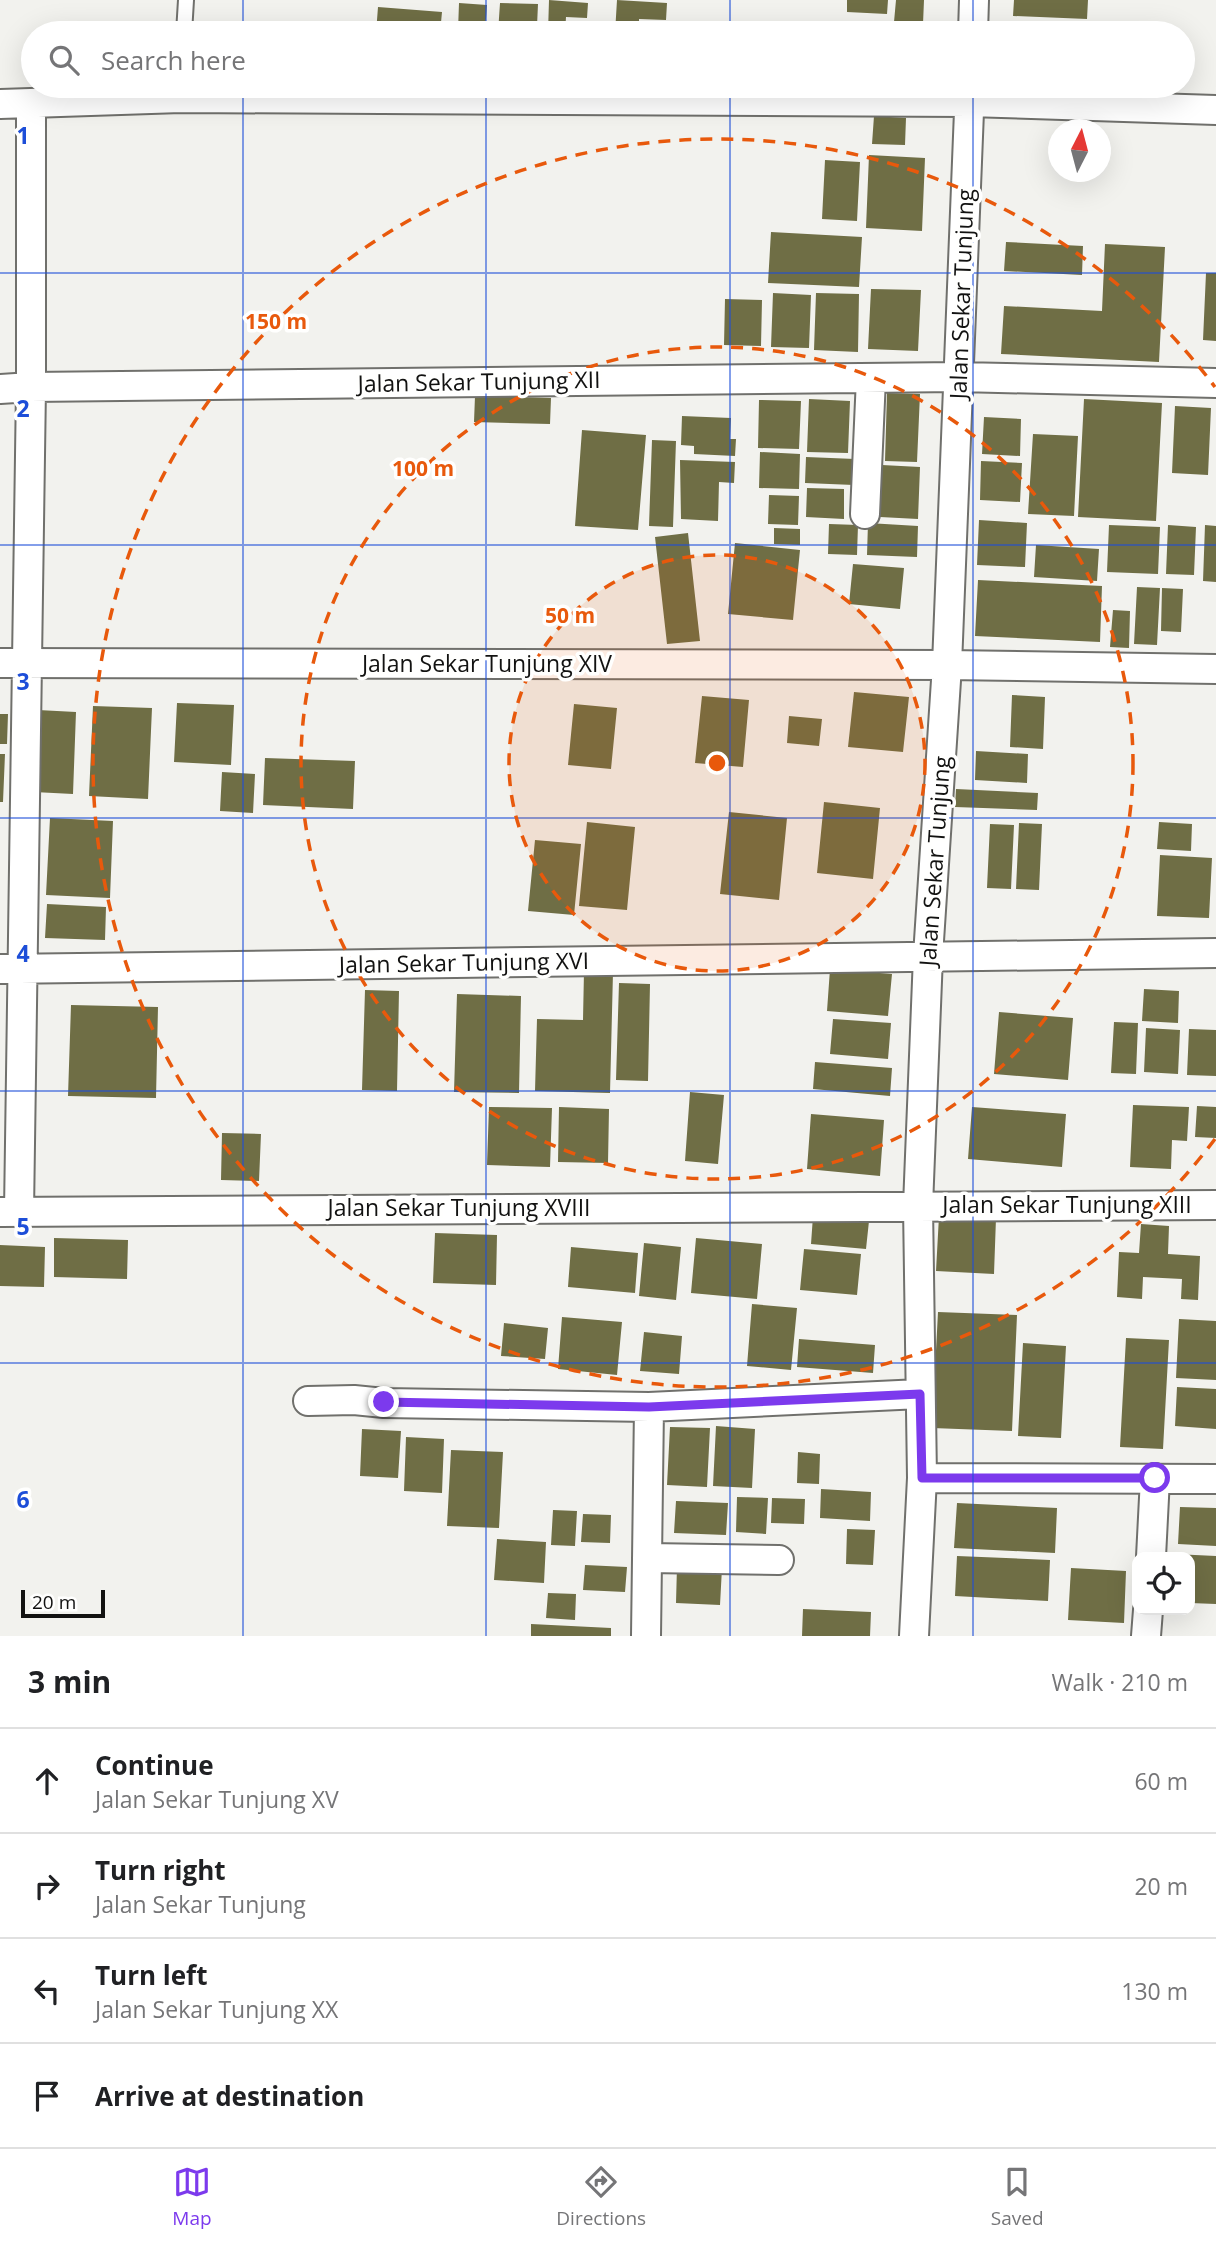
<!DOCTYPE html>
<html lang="en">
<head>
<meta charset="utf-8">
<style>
  :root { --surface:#fff; --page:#f2f2f2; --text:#202124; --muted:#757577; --line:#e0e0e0; --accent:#7c3aed }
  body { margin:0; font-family:"Open Sans",sans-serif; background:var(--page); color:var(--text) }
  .controls { position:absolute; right:21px; bottom:21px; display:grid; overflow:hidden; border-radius:14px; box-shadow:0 7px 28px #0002 }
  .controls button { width:63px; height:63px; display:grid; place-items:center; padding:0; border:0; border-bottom:2px solid var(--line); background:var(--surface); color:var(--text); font:35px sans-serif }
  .compass { position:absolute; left:1048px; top:119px; width:63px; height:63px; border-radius:50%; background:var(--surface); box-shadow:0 7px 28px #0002; rotate:6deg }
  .scale { position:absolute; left:21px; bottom:18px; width:84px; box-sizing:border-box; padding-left:7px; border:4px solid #121211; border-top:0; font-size:19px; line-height:24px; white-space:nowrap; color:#121211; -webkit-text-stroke:5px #fffffe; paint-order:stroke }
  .stop { position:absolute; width:21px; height:21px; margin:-16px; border:5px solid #7c3aed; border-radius:50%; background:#fff }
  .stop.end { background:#7c3aed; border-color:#fff; box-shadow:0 2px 7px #0008 }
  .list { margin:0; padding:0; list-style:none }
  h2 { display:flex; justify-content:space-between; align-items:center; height:91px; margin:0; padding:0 28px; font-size:30px }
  h2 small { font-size:23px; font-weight:400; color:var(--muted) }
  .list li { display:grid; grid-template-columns:46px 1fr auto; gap:21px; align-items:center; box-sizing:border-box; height:105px; padding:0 28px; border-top:2px solid var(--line) }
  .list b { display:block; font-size:26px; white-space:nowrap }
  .list p { margin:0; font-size:23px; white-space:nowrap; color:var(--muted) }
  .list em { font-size:23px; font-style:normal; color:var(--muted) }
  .icon { flex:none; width:38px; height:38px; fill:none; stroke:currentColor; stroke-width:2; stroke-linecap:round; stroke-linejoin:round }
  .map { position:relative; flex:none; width:1216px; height:1636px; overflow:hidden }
  .search { position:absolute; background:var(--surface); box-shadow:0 7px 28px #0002; left:21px; right:21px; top:21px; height:77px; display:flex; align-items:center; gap:18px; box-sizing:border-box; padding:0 24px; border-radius:38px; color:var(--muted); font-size:26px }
  .sheet { height:511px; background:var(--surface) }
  nav { display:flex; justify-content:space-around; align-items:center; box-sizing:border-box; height:98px; border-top:2px solid var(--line); background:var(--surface); font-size:19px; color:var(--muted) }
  nav a { display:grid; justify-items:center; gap:4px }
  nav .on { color:var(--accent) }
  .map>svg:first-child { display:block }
</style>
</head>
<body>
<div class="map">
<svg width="1216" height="1636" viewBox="0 0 1216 1636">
  <rect width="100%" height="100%" fill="#f2f2ee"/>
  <!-- building -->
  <path fill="#6f6e45" d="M549 0 588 3 587 18 566 17 565 33H548Z
    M617 0 667 3 666 20 639 19V33H615Z
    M847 0H888L887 14 847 12Z
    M896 0H924L923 24 894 22Z
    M1014 0H1088L1087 19 1013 16Z
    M459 3 487 5 485 32 458 31Z
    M500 3 538 4 537 26 516 25 515 33H498Z
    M378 7 442 12 440 33H376Z
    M568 21 609 23V33H568Z
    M777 21 806 22 805 33H777Z
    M734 22 761 23 760 33H734Z
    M696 23 723 25 722 33H696Z
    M818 24 848 25 847 33H817Z
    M862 26 891 27V33H861Z
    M904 29 939 31V33H904Z
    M874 116 906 118 905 145 872 144Z
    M869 155 925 158 922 231 866 228Z
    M825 160 860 162 857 221 822 219Z
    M771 232 862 237 859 287 768 283Z
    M1006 242 1083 246 1082 275 1004 271Z
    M1105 244 1165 247 1159 362 1001 354 1004 306 1102 311Z
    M1206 273H1216V341L1203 340Z
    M871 289 921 290 918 351 868 349Z
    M773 293 811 295 809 348 771 347Z
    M816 293 859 294 858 352 814 350Z
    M725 299 762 300 761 346 724 345Z
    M887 393 920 394 917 462 885 461Z
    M475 396 551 398 550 424 474 422Z
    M809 399 850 401 848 453 807 452Z
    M1084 399 1162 403 1156 521 1078 517Z
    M759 400 801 401 799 449 758 448Z
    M1175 406 1211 408 1208 475 1172 473Z
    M682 416 731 418 730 439H736L735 456 694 454V446L681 445Z
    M984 417 1021 419 1020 456 982 454Z
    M582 430 646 435 638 530 575 526Z
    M1033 434 1078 436 1074 516 1028 514Z
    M652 440 676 441 673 527 649 526Z
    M760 452 800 454 799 489 759 488Z
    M806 457 855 459 854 485 805 483Z
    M680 460 735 462 734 483 719 482 718 521 681 519Z
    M981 461 1022 463 1020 502 980 500Z
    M882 465 920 467 918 519 880 517Z
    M807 488 844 489V519L806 517Z
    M769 495 799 496 798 525 768 524Z
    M979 520 1027 523 1025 567 977 565Z
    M868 523 918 526 917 557 867 555Z
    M829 524 858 525 857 555 828 554Z
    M1109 525 1160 527 1158 574 1107 572Z
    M1168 525 1196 527 1194 575 1166 574Z
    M1205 525 1216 526V582L1203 581Z
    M774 528 800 529V545L774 544Z
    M688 533 700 641 667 644 655 537Z
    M735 543 800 550 793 620 728 614Z
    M1036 545 1099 549 1097 581 1034 577Z
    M853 564 904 568 900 609 849 604Z
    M978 580 1102 586 1100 642 975 636Z
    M1137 587 1160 588 1157 645 1134 644Z
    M1162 588 1183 589 1181 632 1161 631Z
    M1113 610 1130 611 1129 648 1110 647Z
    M854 692 909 697 903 752 848 747Z
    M1012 695 1045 697 1043 749 1010 747Z
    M702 696 749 700 743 767 695 763Z
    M177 703 234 705 231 765 174 762Z
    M574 704 617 708 611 769 568 765Z
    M93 706 152 708 148 799 89 796Z
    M38 710 76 712 73 794 34 792Z
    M0 714H8L7 744H0Z
    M789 716 822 719 819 746 787 743Z
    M976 751 1028 754 1027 783 975 780Z
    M0 754H5L3 802H0Z
    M265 758 355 761 353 809 263 805Z
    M222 772 255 774 253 813 220 811Z
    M956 789 1038 793 1037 810 955 807Z
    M824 802 880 808 873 879 817 873Z
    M729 812 787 818 779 900 720 894Z
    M50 818 113 821 110 898 46 895Z
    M587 822 635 827 627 910 579 906Z
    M1159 822 1192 824 1191 851 1157 849Z
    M1019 823 1042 824 1039 890 1016 889Z
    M990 824 1014 825 1011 889 987 888Z
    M535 840 581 844 574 915 528 911Z
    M1160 855 1212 858 1209 918 1157 916Z
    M47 904 106 907 105 940 45 938Z
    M830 969 892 974 888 1016 827 1011Z
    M584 971 613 972 610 1093 535 1091 537 1019 583 1020Z
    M619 983 650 984 648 1081 616 1080Z
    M1144 989 1179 991 1178 1023 1142 1021Z
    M365 990 399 991 397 1091 362 1090Z
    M457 994 521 996 519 1093 454 1092Z
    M71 1005 158 1007 156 1098 68 1096Z
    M999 1012 1073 1018 1068 1080 994 1074Z
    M833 1019 891 1023 888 1059 830 1054Z
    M1114 1022 1138 1023 1136 1074 1111 1073Z
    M1146 1028 1180 1030 1178 1074 1144 1072Z
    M1189 1029 1216 1030V1076L1187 1075Z
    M815 1062 892 1068 890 1096 813 1089Z
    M690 1092 724 1095 718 1164 685 1161Z
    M1133 1105 1189 1107 1187 1141 1172 1140 1171 1169 1130 1167Z
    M1197 1106 1216 1107V1138L1195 1137Z
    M489 1107 552 1108 550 1167 487 1165Z
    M559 1107 609 1109 608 1163 558 1162Z
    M972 1107 1066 1114 1062 1167 968 1159Z
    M811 1114 884 1120 880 1176 807 1169Z
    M222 1133 261 1134 259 1181 221 1180Z
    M813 1216 869 1221 866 1249 811 1244Z
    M939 1216 996 1218 994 1274 936 1271Z
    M1141 1224 1169 1226 1168 1254 1200 1256 1198 1300 1181 1299 1182 1279 1143 1277 1142 1299 1117 1297 1119 1252 1139 1253Z
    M435 1233 497 1235 496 1285 433 1283Z
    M54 1238 128 1240 127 1279 54 1277Z
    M696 1238 762 1244 757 1299 691 1293Z
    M644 1243 681 1247 676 1300 639 1296Z
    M0 1245 45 1247 44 1287 0 1286Z
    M571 1247 638 1253 635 1293 568 1287Z
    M804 1249 861 1254 857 1295 800 1290Z
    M752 1304 797 1308 791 1370 747 1366Z
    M938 1312 1017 1315 1012 1431 932 1428Z
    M562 1317 622 1322 617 1375 558 1369Z
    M1179 1319 1216 1321V1380L1176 1378Z
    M504 1323 548 1328 545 1359 501 1356Z
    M644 1332 682 1336 679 1374 640 1371Z
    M1126 1338 1169 1340 1163 1449 1120 1447Z
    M799 1339 875 1345 873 1373 797 1367Z
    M1023 1343 1066 1346 1061 1438 1018 1436Z
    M1177 1387 1216 1389V1429L1175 1426Z
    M716 1426 755 1429 752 1488 713 1486Z
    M670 1427 710 1428 707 1487 667 1485Z
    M362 1429 401 1431 398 1478 360 1476Z
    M406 1437 444 1439 442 1493 404 1491Z
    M451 1450 503 1452 499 1528 447 1526Z
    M798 1452 820 1454 819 1484 797 1483Z
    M821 1489 871 1492 870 1521 820 1518Z
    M737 1497 768 1498 766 1534 736 1532Z
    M772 1498 805 1499 804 1524 771 1523Z
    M676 1501 728 1503 726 1535 674 1533Z
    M957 1503 1057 1508 1055 1553 954 1548Z
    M1180 1507 1216 1508V1546L1178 1544Z
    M553 1510 577 1511 575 1546 551 1545Z
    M583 1514 611 1515 610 1543 581 1542Z
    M847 1529 875 1530 873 1565 846 1564Z
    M497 1539 546 1542 544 1583 494 1580Z
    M1174 1554 1216 1556V1604L1190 1603V1557H1174Z
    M957 1556 1050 1560 1048 1601 955 1596Z
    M585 1565 627 1567 625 1592 583 1590Z
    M677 1566 722 1568 720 1605 676 1603Z
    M1071 1568 1126 1571 1124 1623 1068 1620Z
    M548 1593 576 1594 575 1620 546 1618Z
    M803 1609 871 1612 870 1636H802Z
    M531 1624 611 1628V1636H531Z"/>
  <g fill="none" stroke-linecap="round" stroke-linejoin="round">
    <!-- lane casing -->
    <g stroke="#70706c" stroke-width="18">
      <path id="lane" d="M184 33 186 0"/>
    </g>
    <!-- street casing -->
    <g stroke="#70706c" stroke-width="32">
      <path id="street" d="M973 33 974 0
        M0 104 181 98 969 102 1216 110
        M0 389 31 387 959 377 1216 383
        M865 514 871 378
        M0 663 947 665 1216 669
        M0 969 1216 953
        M0 1212 1216 1205
        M19 1212 31 387V104
        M308 1401 354 1400 384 1403 649 1407 920 1394
        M922 1478 1216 1479
        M1151 1557 1155 1478
        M648 1558 779 1560
        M646 1636 649 1407
        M914 1636 922 1478 918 1206 928 956 947 665 970 86
        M1146 1636 1148 1610"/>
    </g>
    <!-- lane -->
    <use href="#lane" stroke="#fff" stroke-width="14"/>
    <!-- street -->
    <use href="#street" stroke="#fff" stroke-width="28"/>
  </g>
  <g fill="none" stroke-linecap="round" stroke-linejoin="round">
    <!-- route -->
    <path stroke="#7c3aed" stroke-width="9" d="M384 1402 649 1407 920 1394 922 1478H1155"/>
  </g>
  <!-- grid -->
  <path fill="none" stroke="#1d4ed8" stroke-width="2" stroke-opacity="0.55" d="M243 0V33M486 0V33M730 0V33M973 0V33M243 86V1636M486 86V1636M730 86V1636M973 86V1636M0 273H1216M0 545H1216M0 818H1216M0 1091H1216M0 1363H1216"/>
  <!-- distance rings -->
  <circle cx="717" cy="763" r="208" fill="#e8590c" fill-opacity=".12"/>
  <g fill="none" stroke="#e8590c" stroke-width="3.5" stroke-dasharray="12 9">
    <circle cx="717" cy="763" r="208"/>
    <circle cx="717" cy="763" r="416"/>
    <path d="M1215 1139A624 624 0 1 1 1215 387"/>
  </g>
  <g text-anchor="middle" stroke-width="7" stroke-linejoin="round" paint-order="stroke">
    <!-- street labels -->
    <g font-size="23" fill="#121211" stroke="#fffffe">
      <text transform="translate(962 294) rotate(-88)" y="8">Jalan Sekar Tunjung</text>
      <text transform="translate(479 382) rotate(-1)" y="8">Jalan Sekar Tunjung XII</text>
      <text x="487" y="672">Jalan Sekar Tunjung XIV</text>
      <text transform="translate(935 861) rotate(-86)" y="8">Jalan Sekar Tunjung</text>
      <text transform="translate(464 963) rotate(-1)" y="8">Jalan Sekar Tunjung XVI</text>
      <text x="1067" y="1213">Jalan Sekar Tunjung XIII</text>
      <text x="459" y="1216">Jalan Sekar Tunjung XVIII</text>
    </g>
  </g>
  <g font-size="23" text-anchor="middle" font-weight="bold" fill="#1d4ed8" stroke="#fffffe" stroke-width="7" stroke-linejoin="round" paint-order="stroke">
    <text x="23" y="144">1</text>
    <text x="23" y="417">2</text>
    <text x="23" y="690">3</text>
    <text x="23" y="962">4</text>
    <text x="23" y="1235">5</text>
    <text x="23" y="1508">6</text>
  </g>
  <circle cx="717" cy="763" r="10" fill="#e8590c" stroke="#fffffe" stroke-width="3.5"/>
  <g font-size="21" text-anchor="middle" font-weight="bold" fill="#e8590c" stroke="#fffffe" stroke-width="7" stroke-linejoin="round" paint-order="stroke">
    <text x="276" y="329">150 m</text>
    <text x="423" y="476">100 m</text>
    <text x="570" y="623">50 m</text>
  </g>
</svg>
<div class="controls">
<button><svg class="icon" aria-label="locate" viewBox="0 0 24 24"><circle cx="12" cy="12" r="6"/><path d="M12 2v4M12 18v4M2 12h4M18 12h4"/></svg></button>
</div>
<svg class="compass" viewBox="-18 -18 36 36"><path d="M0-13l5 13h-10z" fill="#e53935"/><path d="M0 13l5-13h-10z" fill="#757577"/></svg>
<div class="scale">20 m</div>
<div class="stop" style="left:1155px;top:1478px"></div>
<div class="stop end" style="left:384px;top:1402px"></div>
<div class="search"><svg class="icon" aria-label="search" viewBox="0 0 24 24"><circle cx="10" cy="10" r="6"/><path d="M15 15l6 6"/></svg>Search here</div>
</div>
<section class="sheet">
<h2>3 min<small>Walk · 210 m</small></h2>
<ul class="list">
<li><svg class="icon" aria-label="ahead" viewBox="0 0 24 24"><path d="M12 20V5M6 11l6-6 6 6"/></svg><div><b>Continue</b><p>Jalan Sekar Tunjung XV</p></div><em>60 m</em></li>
<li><svg class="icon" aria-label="right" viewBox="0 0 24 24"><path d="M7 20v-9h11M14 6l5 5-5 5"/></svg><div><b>Turn right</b><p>Jalan Sekar Tunjung</p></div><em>20 m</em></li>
<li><svg class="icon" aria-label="left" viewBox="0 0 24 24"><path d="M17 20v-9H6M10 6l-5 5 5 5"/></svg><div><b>Turn left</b><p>Jalan Sekar Tunjung XX</p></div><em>130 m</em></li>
<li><svg class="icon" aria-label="arrive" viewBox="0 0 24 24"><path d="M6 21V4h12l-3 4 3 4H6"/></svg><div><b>Arrive at destination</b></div></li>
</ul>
</section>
<nav>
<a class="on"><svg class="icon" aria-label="map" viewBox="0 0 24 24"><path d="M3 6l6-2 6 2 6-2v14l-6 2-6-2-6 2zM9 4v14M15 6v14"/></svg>Map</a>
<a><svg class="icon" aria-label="directions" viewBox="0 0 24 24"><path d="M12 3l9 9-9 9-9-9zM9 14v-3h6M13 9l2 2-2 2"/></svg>Directions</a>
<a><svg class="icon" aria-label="saved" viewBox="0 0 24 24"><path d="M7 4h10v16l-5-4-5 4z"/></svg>Saved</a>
</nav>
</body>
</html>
